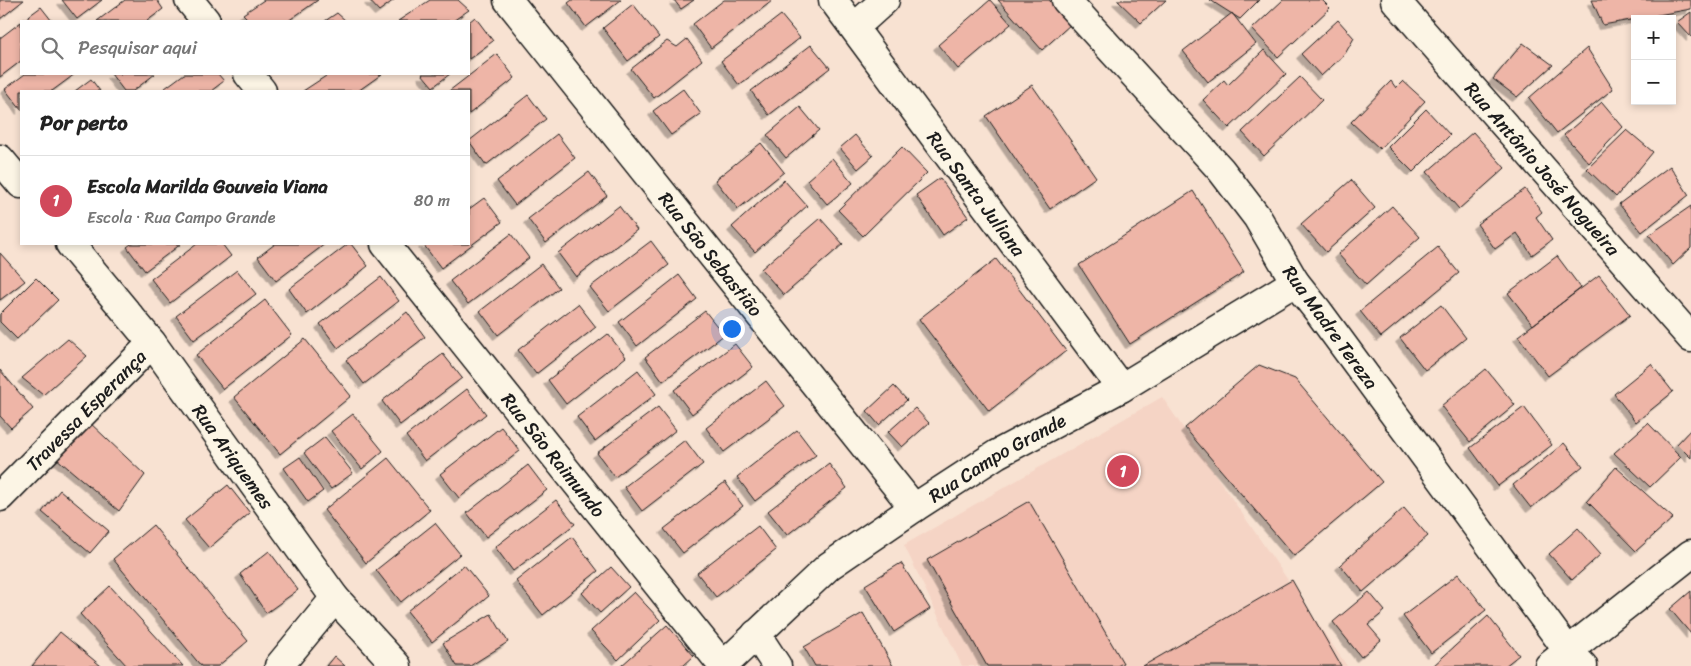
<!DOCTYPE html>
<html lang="pt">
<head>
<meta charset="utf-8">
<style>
  :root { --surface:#fff; --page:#f2f2f2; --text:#222; --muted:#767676; --line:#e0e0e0; --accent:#d1495b }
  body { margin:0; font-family:Sriracha,sans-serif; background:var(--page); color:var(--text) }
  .controls { position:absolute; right:15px; top:15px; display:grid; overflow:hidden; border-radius:0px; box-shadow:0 2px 8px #0003 }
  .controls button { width:45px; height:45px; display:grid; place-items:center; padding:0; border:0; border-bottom:1px solid var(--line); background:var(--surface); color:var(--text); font:25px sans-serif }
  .you { position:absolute; left:731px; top:328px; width:18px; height:18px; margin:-12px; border:4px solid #fff; border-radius:50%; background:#1a73e8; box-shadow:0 0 0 8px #1a73e833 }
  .badge { display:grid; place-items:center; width:32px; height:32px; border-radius:50%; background:var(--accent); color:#fff; font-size:16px; font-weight:700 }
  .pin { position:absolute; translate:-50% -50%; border:2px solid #fff; box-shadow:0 1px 5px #0006 }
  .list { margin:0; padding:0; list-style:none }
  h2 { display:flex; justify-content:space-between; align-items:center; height:65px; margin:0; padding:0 20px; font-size:21px }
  h2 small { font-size:16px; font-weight:400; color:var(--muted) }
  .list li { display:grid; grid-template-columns:32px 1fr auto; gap:15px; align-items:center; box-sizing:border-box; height:90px; padding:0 20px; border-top:1px solid var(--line) }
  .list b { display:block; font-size:19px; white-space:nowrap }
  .list p { margin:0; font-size:16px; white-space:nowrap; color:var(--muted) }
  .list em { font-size:16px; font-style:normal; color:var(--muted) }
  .icon { flex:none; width:28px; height:28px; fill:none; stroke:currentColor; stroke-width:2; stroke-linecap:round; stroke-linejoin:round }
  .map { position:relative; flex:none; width:1691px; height:666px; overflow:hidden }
  .search { position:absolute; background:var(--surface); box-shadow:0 2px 8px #0003; left:20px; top:20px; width:450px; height:55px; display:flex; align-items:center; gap:12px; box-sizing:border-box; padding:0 18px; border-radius:0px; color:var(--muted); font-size:19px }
  .panel { position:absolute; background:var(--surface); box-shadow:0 2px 8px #0003; left:20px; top:90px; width:450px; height:155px; border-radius:0px }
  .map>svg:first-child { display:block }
</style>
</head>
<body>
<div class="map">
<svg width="1691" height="666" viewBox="0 0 1691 666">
  <defs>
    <filter id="shadow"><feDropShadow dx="-4.5" dy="4.5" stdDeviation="0" flood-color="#0004"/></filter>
  </defs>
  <rect width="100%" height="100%" fill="#f8e2d2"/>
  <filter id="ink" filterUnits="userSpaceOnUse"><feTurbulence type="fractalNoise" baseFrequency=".02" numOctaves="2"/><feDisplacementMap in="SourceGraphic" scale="10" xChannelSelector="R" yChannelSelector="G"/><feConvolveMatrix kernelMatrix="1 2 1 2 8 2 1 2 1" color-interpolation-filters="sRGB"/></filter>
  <g filter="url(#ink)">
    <!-- built -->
    <path fill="#f5d4c5" d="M1162 397 1347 666H962L904 545Z"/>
    <!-- building -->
    <path fill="#eeb5a7" stroke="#1c1c1c" filter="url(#shadow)" d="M0 0H24L0 19Z
      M62 0H102L77 19Z
      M125 0H157L163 9 147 21H97Z
      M264 0H318L288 21H250L243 14Z
      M369 0H394L379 11Z
      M430 0H458L469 10 453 21H398Z
      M572 0H621L586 27 568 3Z
      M674 0H694L681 9Z
      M724 0H771L772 1 711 48 693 24Z
      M990 0 1011 24 958 69 938 45Z
      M998 0H1049L1071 24 1042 50Z
      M1117 0H1166L1141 23Z
      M1210 0H1259L1240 19Z
      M1283 0H1322L1330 8 1278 57 1252 29Z
      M1592 0H1691V9L1603 25Z
      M633 4 659 37 628 61 603 28Z
      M41 7 52 21H22Z
      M1691 12V37L1677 22Z
      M337 13 346 21H325Z
      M1232 13 1256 44 1208 82 1183 51Z
      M781 15 800 38 739 85 721 61Z
      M475 17 493 41 469 59V22Z
      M1338 20 1354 38 1345 54 1321 76 1301 54Z
      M21 22V61L0 77V38Z
      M687 39 702 60 654 98 631 69 667 41 677 47Z
      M1523 43 1553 65 1517 97 1493 79Z
      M811 45 830 68 769 115 751 91Z
      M1587 48 1613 89 1557 133 1529 98Z
      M1264 50 1286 74 1229 128 1203 100 1224 80 1228 85Z
      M497 54 515 78 469 114V91H449Z
      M25 74H75L52 91H21V110L5 89Z
      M111 74H155L133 91H124Z
      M184 74H218L224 81 211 91H161Z
      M329 74H382L358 91H303Z
      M422 74H450L433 87Z
      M1300 77 1322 100 1264 156 1242 132Z
      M91 79 100 91H75Z
      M1391 81 1396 88 1403 81 1425 101 1380 149 1351 122Z
      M1032 85 1096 177 1050 209 986 116Z
      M683 89 701 114 671 135 653 111Z
      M528 95 546 119 486 165 469 141Z
      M1602 102 1623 127 1589 163 1564 135Z
      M800 107 819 130 786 158 767 135Z
      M1426 109 1450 135 1413 172 1388 147Z
      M1627 130 1653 152 1616 197 1587 169Z
      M1473 132 1505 168 1459 209 1427 172Z
      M557 134 575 158 515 205 497 181Z
      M855 135 873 156 858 169 840 148Z
      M761 143 784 172 738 209 715 180Z
      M902 147 927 173 863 236 838 210Z
      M832 158 853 183 827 204 807 180Z
      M1670 166 1689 195 1642 232 1619 204Z
      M589 172 607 196 546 243 528 219Z
      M940 178 968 217 943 235 916 195Z
      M784 180 807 206 755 252 732 227Z
      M1351 180 1375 208 1326 252 1301 224Z
      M1525 189 1542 212 1536 217 1552 240 1532 255 1517 233 1495 249 1477 224Z
      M1193 191 1244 272 1130 344 1079 265Z
      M484 198 502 222 441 268 423 244H469V209Z
      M619 206 637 230 576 277 558 253Z
      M1392 206 1420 237 1366 285 1338 254Z
      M1691 206V248L1673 265 1649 235Z
      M820 218 843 244 784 295 761 269Z
      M511 234 529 258 468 304 450 281Z
      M651 241 669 265 609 311 590 287Z
      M131 244H181L145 271 127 247Z
      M197 244H222L231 256 170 303 151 279Z
      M275 244H325L276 281 258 257Z
      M348 244H351L368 266 307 314 289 289Z
      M1438 247 1459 273 1381 337 1360 311Z
      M0 253 25 281 0 300Z
      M1557 256 1581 288 1533 325 1508 293Z
      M996 259 1066 351 989 411 919 319Z
      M541 264 559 288 498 335 480 311Z
      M237 270 256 294 194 340 176 316Z
      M679 275 697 299 637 346 619 322Z
      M1599 275 1630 315 1548 376 1518 336Z
      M381 277 399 301 338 348 320 324Z
      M36 278 58 300 17 339 0 322V314Z
      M265 300 292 335 223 389 196 355Z
      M578 304 596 327 536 374 518 350Z
      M1441 305 1466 338 1425 370 1400 338Z
      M705 311 724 335 663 381 645 357Z
      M407 312 425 337 364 384 346 360Z
      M608 334 626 357 566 404 548 380Z
      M68 339 87 356 43 395 22 378Z
      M305 339 351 396 280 454 234 397Z
      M735 344 753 367 692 414 674 390Z
      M443 354 462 378 400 425 382 401Z
      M1651 364 1673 392 1636 422 1614 394Z
      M1259 365 1295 379 1382 482 1294 556 1185 428Z
      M1486 369 1515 405 1470 442 1441 406Z
      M0 370 33 409 11 428 0 416Z
      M638 370 656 394 595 441 577 417Z
      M766 381 785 406 724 452 706 428Z
      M894 386 907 400 879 425 867 411Z
      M467 389 486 414 425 461 406 436Z
      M658 407 676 430 615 477 597 453Z
      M1524 407 1552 445 1498 486 1470 448Z
      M915 408 929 423 902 447 888 432Z
      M353 414 383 451 362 469 331 431Z
      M88 421 145 475 119 511 56 458Z
      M1648 423 1681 457 1650 487 1614 453Z
      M501 427 520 451 459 498 440 474Z
      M1691 429V458L1677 444Z
      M797 430 816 455 755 501 737 477Z
      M325 437 353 473 331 489 304 453Z
      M685 440 703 464 642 511 624 487Z
      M1564 443 1583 466 1531 508 1513 485Z
      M300 457 323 491 308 502 284 468Z
      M388 458 430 510 366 563 324 510Z
      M829 464 847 488 787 535 768 511Z
      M528 465 547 490 486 537 467 513Z
      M1616 467 1673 518 1636 551 1587 501Z
      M725 482 743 506 683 553 664 529Z
      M228 485 250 513 209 548 185 520Z
      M60 490 109 531 90 553 42 512Z
      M556 500 575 524 513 571 495 547Z
      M1029 501 1123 663 1117 666H987L927 560Z
      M1404 508 1428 536 1363 592 1340 565Z
      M435 523 460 554 401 602 376 570Z
      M153 525 248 641 218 666H201L113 559Z
      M758 526 776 550 716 597 697 573Z
      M1578 528 1601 554 1572 580 1549 554Z
      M572 537 598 571 543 615 516 581Z
      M269 551 298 590 266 613 240 574Z
      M901 563 930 609 894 632 865 585Z
      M464 565 489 596 432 642 407 611Z
      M611 567 629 587 600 613 582 593Z
      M1458 574 1486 610 1431 653 1403 616Z
      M1292 580 1341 666H1143Z
      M110 586 183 666H127L80 614Z
      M1691 591V634L1670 609Z
      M634 592 660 620 618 660 591 631Z
      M1369 592 1385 611 1368 625 1381 640 1361 657 1333 622Z
      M863 613 893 666H815L804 647Z
      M491 614 508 642 470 666H457L443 643Z
      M1488 616 1519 655 1505 666H1433Z
      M667 625 694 656 683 666H621Z
      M60 632 101 666H32Z
      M334 656 345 666H326Z"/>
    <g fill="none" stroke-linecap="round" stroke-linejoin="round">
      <!-- street casing -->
      <g stroke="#1c1c1c" stroke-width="31">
        <g id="street">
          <path d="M189 0 206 21"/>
          <path id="s1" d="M508 0 914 508"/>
          <path id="s2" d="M833 0 1121 388"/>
          <path d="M1066 0 1221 170 1257 217 1295 282"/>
          <path id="s3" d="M1395 0 1691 338"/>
          <path d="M855 27 885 0"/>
          <path d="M248 74 262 91"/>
          <path d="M0 159 21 184"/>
          <path id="s4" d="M70 244 152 343 335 598 397 666"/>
          <path id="s5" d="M385 244 723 666"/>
          <path id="s6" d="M0 497 152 343"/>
          <path d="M756 634 777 666"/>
          <path d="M279 666 335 598"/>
          <path d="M1549 666 1691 554"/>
        </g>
      </g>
      <!-- secondary casing -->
      <g stroke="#1c1c1c" stroke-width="31">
        <g id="secondary">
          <path id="s7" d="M723 666 829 566 914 508 997 454 1121 388 1295 282 1318 311 1568 651 1583 666"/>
        </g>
      </g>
      <!-- street -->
      <use href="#street" stroke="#fcf5e5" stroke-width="28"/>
      <!-- secondary -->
      <use href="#secondary" stroke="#fcf5e5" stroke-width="28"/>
    </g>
  </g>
  <g text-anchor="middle" stroke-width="4" stroke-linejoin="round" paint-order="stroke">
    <!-- street labels -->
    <g font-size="19" fill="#1c1c1c" stroke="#fcf5e5">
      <text dy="7" stroke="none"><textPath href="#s3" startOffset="224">Rua Antônio José Nogueira</textPath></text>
      <text dy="7" stroke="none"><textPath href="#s2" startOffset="241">Rua Santa Juliana</textPath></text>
      <text dy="7" stroke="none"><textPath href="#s1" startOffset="325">Rua São Sebastião</textPath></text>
      <text transform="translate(1331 327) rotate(54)" y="7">Rua Madre Tereza</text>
      <text dy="7" stroke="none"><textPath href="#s6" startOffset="122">Travessa Esperança</textPath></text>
      <text dy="7" stroke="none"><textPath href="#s5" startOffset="270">Rua São Raimundo</textPath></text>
      <text dy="7" stroke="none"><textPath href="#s4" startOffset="268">Rua Ariquemes</textPath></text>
      <text dy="7" stroke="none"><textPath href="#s7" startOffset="346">Rua Campo Grande</textPath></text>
    </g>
  </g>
</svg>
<div class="controls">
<button>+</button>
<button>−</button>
</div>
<div class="you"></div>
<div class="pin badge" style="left:1123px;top:471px">1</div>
<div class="search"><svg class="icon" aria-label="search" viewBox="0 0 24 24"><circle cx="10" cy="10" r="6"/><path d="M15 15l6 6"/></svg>Pesquisar aqui</div>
<section class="panel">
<h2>Por perto<small></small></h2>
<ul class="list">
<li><span class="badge">1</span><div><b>Escola Marilda Gouveia Viana</b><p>Escola · Rua Campo Grande</p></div><em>80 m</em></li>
</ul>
</section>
</div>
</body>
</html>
